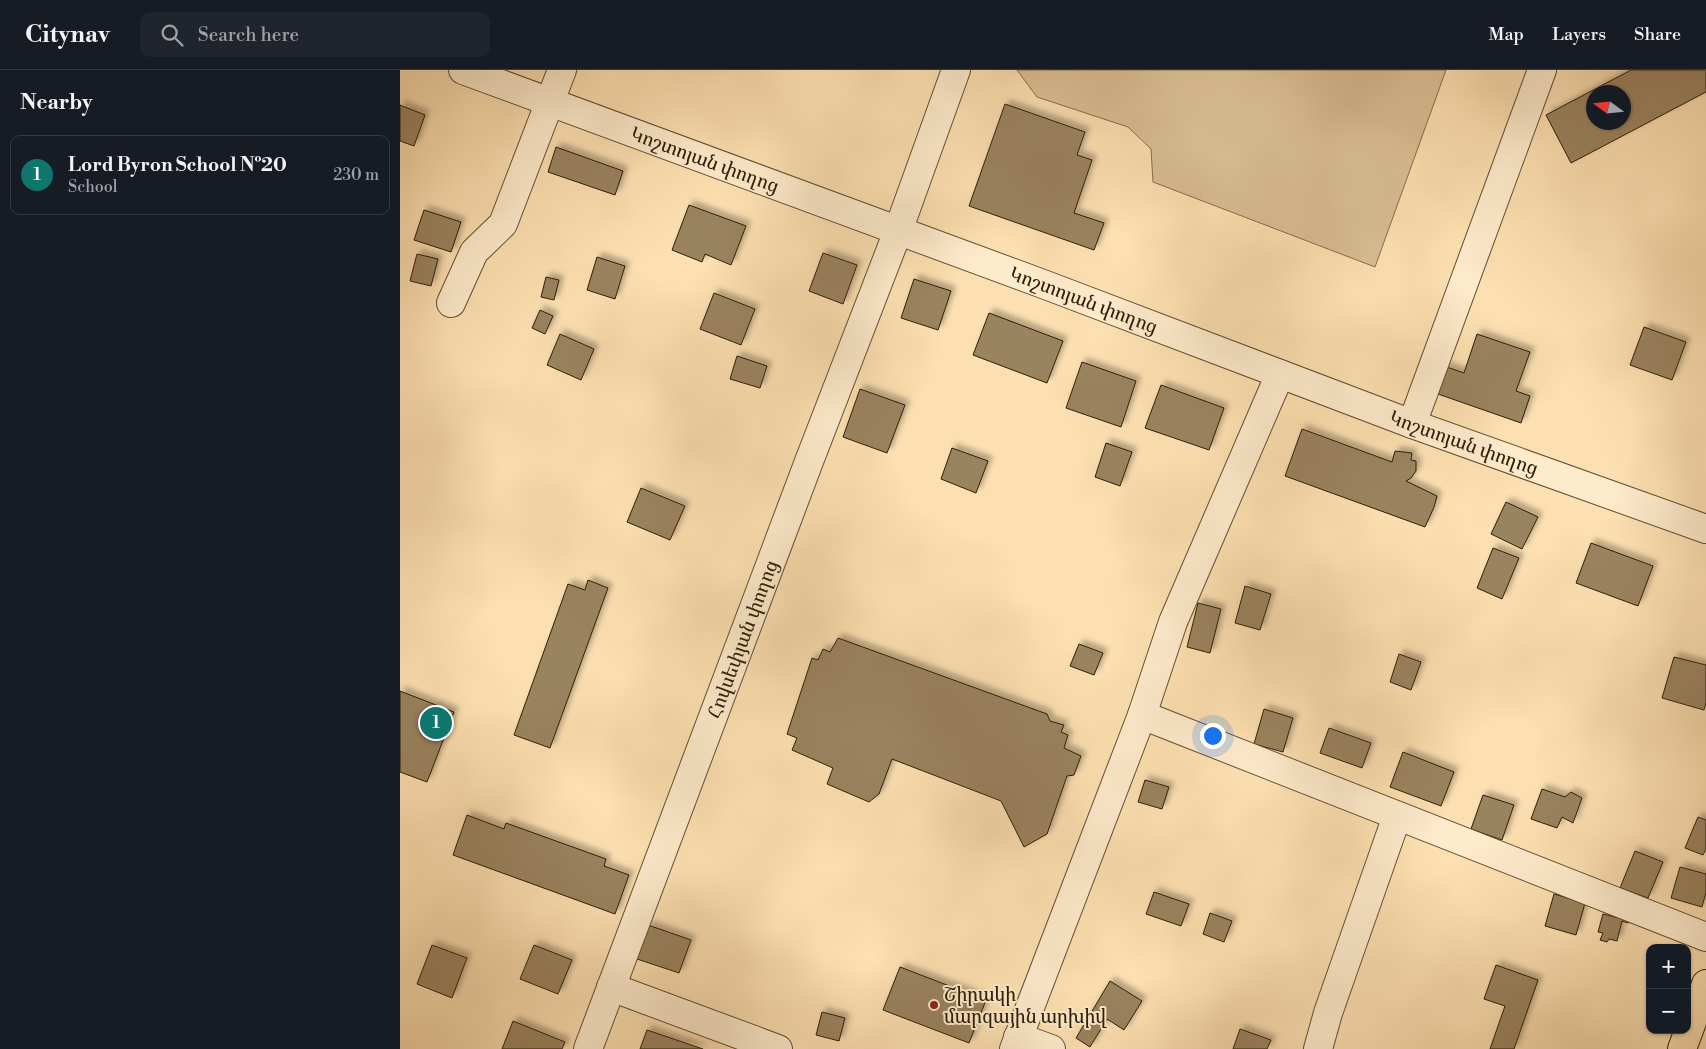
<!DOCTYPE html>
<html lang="en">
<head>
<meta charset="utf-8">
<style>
  :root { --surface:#171b24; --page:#20242c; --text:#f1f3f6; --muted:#9ea1a6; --line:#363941; --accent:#0f766e }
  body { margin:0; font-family:"Libre Bodoni","Noto Serif Armenian",serif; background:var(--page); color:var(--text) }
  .controls { position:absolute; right:15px; bottom:15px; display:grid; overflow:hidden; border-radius:10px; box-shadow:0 1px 4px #0004 }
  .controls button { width:45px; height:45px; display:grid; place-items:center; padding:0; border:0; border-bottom:1px solid var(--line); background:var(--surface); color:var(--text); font:25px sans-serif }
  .compass { position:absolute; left:1186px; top:15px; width:45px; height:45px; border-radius:50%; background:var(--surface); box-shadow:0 1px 4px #0004; rotate:285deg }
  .you { position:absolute; left:812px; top:665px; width:18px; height:18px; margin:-12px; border:4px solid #fff; border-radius:50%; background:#1a73e8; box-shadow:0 0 0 8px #1a73e833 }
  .badge { display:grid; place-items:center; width:32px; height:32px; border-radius:50%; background:var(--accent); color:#fff; font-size:16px; font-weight:700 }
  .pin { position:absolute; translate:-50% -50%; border:2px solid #fff; box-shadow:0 1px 5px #0006 }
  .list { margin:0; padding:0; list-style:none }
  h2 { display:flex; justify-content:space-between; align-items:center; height:65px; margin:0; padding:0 20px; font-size:21px }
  h2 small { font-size:16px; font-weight:400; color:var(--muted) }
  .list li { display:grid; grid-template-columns:32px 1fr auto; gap:15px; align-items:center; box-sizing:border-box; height:80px; margin:0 10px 10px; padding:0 10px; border:1px solid var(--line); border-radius:10px }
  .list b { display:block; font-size:19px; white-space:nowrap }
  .list p { margin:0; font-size:16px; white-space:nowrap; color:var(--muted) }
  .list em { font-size:16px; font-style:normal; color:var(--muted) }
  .icon { flex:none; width:28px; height:28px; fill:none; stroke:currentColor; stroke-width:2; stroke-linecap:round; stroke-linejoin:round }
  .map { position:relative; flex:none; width:1306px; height:979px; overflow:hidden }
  header { display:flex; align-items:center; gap:30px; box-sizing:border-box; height:70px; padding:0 25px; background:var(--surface); border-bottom:1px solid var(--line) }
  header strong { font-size:24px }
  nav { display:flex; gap:28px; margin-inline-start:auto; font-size:18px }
  .search { width:350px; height:45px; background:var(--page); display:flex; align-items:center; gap:12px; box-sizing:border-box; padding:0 18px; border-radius:10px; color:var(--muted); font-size:19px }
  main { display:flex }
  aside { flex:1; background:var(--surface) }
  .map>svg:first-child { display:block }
</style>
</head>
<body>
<header>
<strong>Citynav</strong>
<div class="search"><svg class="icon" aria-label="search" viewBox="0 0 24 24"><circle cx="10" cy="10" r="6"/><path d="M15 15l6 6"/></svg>Search here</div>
<nav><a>Map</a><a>Layers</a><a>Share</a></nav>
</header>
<main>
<aside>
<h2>Nearby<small></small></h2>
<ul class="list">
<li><span class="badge">1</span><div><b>Lord Byron School №20</b><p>School</p></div><em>230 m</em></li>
</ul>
</aside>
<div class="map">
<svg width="1306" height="979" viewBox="0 0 1306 979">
  <defs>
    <filter id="shadow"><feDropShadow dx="4.5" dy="-4.5" stdDeviation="2.5" flood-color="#0004"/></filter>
  </defs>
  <rect width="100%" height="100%" fill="#fde0b1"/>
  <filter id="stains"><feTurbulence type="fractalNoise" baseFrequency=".004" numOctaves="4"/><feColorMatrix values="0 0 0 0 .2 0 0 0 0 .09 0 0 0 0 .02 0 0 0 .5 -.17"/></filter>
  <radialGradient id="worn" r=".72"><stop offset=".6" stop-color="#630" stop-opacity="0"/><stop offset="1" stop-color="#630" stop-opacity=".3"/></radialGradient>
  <!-- green -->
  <path fill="#dabf94" stroke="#846e4e" d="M617 0H1046L975 197 753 112 751 79 728 57 637 27Z"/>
  <!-- building -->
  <path fill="#9a835f" stroke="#2e1e07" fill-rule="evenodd" filter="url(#shadow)" d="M1231 0H1306V22L1171 93 1146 45ZM1194 22H1224V52H1194Z
    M605 34 685 62 677 85 692 90 674 143 704 153 694 180 569 136Z
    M0 35 25 45 14 76 0 71Z
    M156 77 223 101 215 125 148 102Z
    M289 135 346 156 331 195 305 184 302 192 272 180Z
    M24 140 61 152 51 182 14 170Z
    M423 183 457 195 443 234 409 221Z
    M17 184 38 189 31 216 10 211Z
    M197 187 225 196 215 229 187 220Z
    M146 207 159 210 154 230 141 227Z
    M514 209 551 221 538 260 501 248Z
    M314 223 355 239 341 275 300 259Z
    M140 240 153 246 145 264 132 258Z
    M589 243 663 271 647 313 573 285Z
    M1244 257 1286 272 1272 310 1230 295Z
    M160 264 194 279 181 310 147 295Z
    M1077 264 1130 282 1116 321 1130 326 1121 353 1035 323 1044 296 1064 303Z
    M337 286 367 296 360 318 330 309Z
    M682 292 736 311 721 357 666 338Z
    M761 315 824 338 809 380 745 358Z
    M460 319 505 335 487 383 443 367Z
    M902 359 992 392 995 381 1012 383 1011 390 1016 391V401L1011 408 1006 411 1037 426 1034 437 1025 457 885 406Z
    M706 373 732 382 720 416 695 407Z
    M552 378 588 391 576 423 541 409Z
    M241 418 285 436 270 470 227 452Z
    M1106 432 1138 447 1122 479 1091 464Z
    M1191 473 1253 496 1238 536 1176 513Z
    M1093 478 1119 488 1102 529 1077 518Z
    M188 510 208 518 150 678 114 665 168 514 185 520Z
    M845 516 871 524 860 560 835 553Z
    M798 533 821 539 810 583 787 577Z
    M438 568 647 644 650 651 664 655 661 662 668 665 664 678 681 686 674 705 667 706 647 764 624 777 601 731 492 689 479 724 469 732 427 714 433 698 392 680 397 668 387 664 412 588 418 590 423 579 430 582Z
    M679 574 703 583 694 605 670 596Z
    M999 584 1021 592 1011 620 990 612Z
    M1274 587 1306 595V633L1304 640 1262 628Z
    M0 621 54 642 27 712 0 702Z
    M864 639 893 648 883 682 854 674Z
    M929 658 971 673 962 698 920 683Z
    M1003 682 1054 702 1041 736 990 717Z
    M745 710 769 717 762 739 738 732Z
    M1142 719 1165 727 1171 722 1182 728 1173 753 1162 747 1157 758 1131 749Z
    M1083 725 1114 735 1102 770 1071 759Z
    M67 745 104 759 106 753 206 789 204 796 229 805 215 844 53 785Z
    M1298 747 1306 750V779L1303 785 1285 778Z
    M1235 781 1263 792 1248 828 1220 818Z
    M1280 797 1306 804V822L1302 837 1271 828Z
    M754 822 789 834 781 856 746 844Z
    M1154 824 1185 833 1176 865 1145 856Z
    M810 843 832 851 824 872 803 864Z
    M1203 844 1223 849 1231 844 1228 853 1222 851 1217 871 1209 869 1207 872 1200 870 1203 863 1198 862Z
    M248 855 291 870 279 903 237 889Z
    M32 875 67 888 52 928 17 914Z
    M134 875 172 890 158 924 120 909Z
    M1096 895 1138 910 1114 979H1090L1105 936 1084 929Z
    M500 897 586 930 569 973 483 940Z
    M710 911 742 931 724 960 707 949 690 977 676 968Z
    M422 942 445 948 439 971 416 965Z
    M113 951 165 972 162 979H102Z
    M840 959 871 970 867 979H833Z
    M247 960 303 979H240Z"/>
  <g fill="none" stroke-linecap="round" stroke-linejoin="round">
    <!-- minor casing -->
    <g stroke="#624e32" stroke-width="30">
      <g id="minor">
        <path id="s1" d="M63 0 643 214 1012 354 1306 459"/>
        <path d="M51 233 74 182 103 154 162 0"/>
        <path d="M1012 354 1142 0"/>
        <path d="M742 645 1306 867"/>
        <path d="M211 917 378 979"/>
        <path d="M618 967 651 979"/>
        <path id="s2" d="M188 979 408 394 498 161 556 0"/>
        <path d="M614 979 742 645 773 552 880 304"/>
        <path d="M918 979 928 943 997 746"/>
      </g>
    </g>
    <!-- major casing -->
    <g stroke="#2e1e07" stroke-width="30">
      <path id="major" d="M1282 979 1306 914"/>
    </g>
    <!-- minor -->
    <use href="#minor" stroke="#feebcc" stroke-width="28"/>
    <!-- major -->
    <use href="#major" stroke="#fde0b1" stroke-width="28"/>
  </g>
  <!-- markers -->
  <circle fill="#8f2418" stroke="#feebcc" stroke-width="2" cx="534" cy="935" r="5"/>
  <g text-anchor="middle" stroke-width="4" stroke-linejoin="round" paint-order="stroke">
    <!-- street labels -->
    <g font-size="19" fill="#2e1e07" stroke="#feebcc">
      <text dy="7" stroke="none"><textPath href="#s1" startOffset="258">Կոշտոյան փողոց</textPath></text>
      <text dy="7" stroke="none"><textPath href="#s1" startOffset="662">Կոշտոյան փողոց</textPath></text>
      <text dy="7" stroke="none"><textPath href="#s1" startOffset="1068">Կոշտոյան փողոց</textPath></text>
      <text dy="7" stroke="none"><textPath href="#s2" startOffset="438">Հովսեփյան փողոց</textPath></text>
    </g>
    <!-- poi labels -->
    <g font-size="19" fill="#2e1e07" stroke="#feebcc" text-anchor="start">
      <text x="544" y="931">Շիրակի<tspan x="544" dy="22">մարզային արխիվ</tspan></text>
    </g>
  </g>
  <rect width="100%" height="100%" filter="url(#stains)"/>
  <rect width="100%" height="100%" fill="url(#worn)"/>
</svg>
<div class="controls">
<button>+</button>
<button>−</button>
</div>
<svg class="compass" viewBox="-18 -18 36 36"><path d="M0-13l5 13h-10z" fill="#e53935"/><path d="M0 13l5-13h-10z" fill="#9ea1a6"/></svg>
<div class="you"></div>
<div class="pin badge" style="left:36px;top:653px">1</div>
</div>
</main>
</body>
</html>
